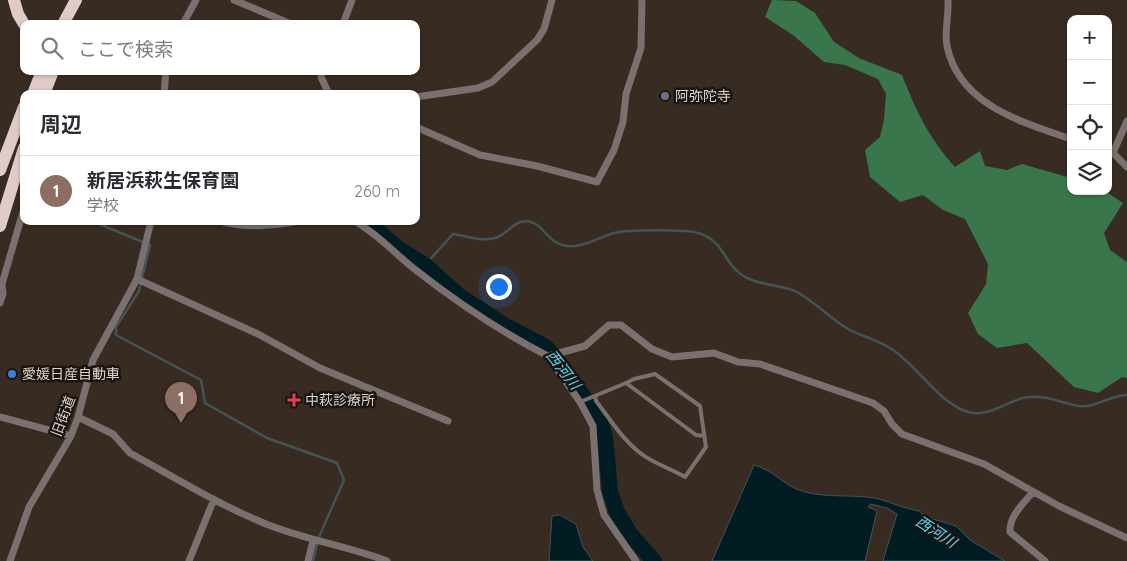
<!DOCTYPE html>
<html lang="ja">
<head>
<meta charset="utf-8">
<style>
  :root { --surface:#fff; --page:#f7f7f7; --text:#2b2b33; --muted:#7c7c81; --line:#e1e1e2; --accent:#b45309 }
  body { margin:0; font-family:Quicksand,"Noto Sans JP",sans-serif; background:var(--page); color:var(--text) }
  .controls { position:absolute; right:15px; top:15px; display:grid; overflow:hidden; border-radius:10px; box-shadow:0 1px 4px #0004 }
  .controls button { width:45px; height:45px; display:grid; place-items:center; padding:0; border:0; border-bottom:1px solid var(--line); background:var(--surface); color:var(--text); font:25px sans-serif }
  .you { position:absolute; left:498px; top:286px; width:18px; height:18px; margin:-12px; border:4px solid #fff; border-radius:50%; background:#1a73e8; box-shadow:0 0 0 8px #1a73e833 }
  .badge { display:grid; place-items:center; width:32px; height:32px; border-radius:50%; background:var(--accent); color:#fff; font-size:16px; font-weight:700 }
  .pin { position:absolute; translate:-50% -41px; filter:drop-shadow(0 1px 2px #0008) }
  .pin::after { content:''; position:absolute; top:26px; width:18px; height:15px; background:inherit; clip-path:polygon(0 0,100% 0,50% 100%) }
  .list { margin:0; padding:0; list-style:none }
  h2 { display:flex; justify-content:space-between; align-items:center; height:65px; margin:0; padding:0 20px; font-size:21px }
  h2 small { font-size:16px; font-weight:400; color:var(--muted) }
  .list li { display:grid; grid-template-columns:32px 1fr auto; gap:15px; align-items:center; box-sizing:border-box; height:70px; padding:0 20px; border-top:1px solid var(--line) }
  .list b { display:block; font-size:19px; white-space:nowrap }
  .list p { margin:0; font-size:16px; white-space:nowrap; color:var(--muted) }
  .list em { font-size:16px; font-style:normal; color:var(--muted) }
  .icon { flex:none; width:28px; height:28px; fill:none; stroke:currentColor; stroke-width:2; stroke-linecap:round; stroke-linejoin:round }
  .map { position:relative; flex:none; width:1127px; height:561px; overflow:hidden }
  .search { position:absolute; background:var(--surface); box-shadow:0 1px 4px #0004; left:20px; top:20px; width:400px; height:55px; display:flex; align-items:center; gap:12px; box-sizing:border-box; padding:0 18px; border-radius:10px; color:var(--muted); font-size:19px }
  .panel { position:absolute; background:var(--surface); box-shadow:0 1px 4px #0004; left:20px; top:90px; width:400px; height:135px; border-radius:10px }
  .map>svg:first-child { display:block }
</style>
</head>
<body>
<div class="map">
<svg width="1127" height="561" viewBox="0 0 1127 561">
  <rect width="100%" height="100%" fill="#382b22"/>
  <!-- forest -->
  <path fill="#39764c" d="M772 0 796 1 815 13 834 42 859 58 902 75C916 111 929 138 955 167L980 151 985 166 1007 170 1022 164 1071 178V191H1105L1123 203 1104 233 1110 250 1127 262V378L1122 377 1098 393 1074 387 1027 343 997 348 978 334 968 313 986 284 988 264 965 219 943 210 923 195 900 202 870 177 865 150 880 137 884 120 886 94 878 79 845 65 824 62 793 35 765 17Z"/>
  <!-- water -->
  <path fill="#011d23" stroke="#435456" d="M754 465C774 471 778 480 794 488 821 500 851 493 879 499 893 503 905 509 920 511L923 516 956 526 970 540 1005 561H883L897 514 887 508 871 504 868 507 877 511 865 561H712Z
    M560 515 576 524 583 547 593 561H549L552 516Z"/>
  <g fill="none" stroke-linecap="round" stroke-linejoin="round">
    <!-- stream -->
    <path stroke="#435456" stroke-width="2.5" d="M92 221 150 245 139 291 116 327V335L201 380 205 403 267 438 337 463 344 480 319 537 313 561
      M425 265 453 234C466 236 485 243 498 237 509 232 514 221 527 221 546 223 547 249 575 246 590 245 604 234 619 232 632 230 686 229 698 233 726 241 723 266 747 278 762 285 780 285 795 291 815 301 829 318 848 329 863 337 879 340 893 350 917 366 937 400 965 411 985 419 1004 403 1023 398 1043 393 1060 403 1079 406 1096 408 1110 395 1127 395"/>
    <!-- river -->
    <path stroke="#011d23" stroke-width="16" d="M367 221 397 248 425 265 459 296 504 325 546 347 561 365 599 419 605 437 610 491 617 512 630 534 654 561"/>
    <!-- lane -->
    <path stroke="#79706f" stroke-width="4" d="M595 396 596 401C610 419 624 442 643 455 655 464 672 469 685 477L706 447 700 406 655 374 634 379 626 383
      M580 402 626 383 696 435 704 436"/>
    <!-- street -->
    <path stroke="#79706f" stroke-width="7" d="M234 0 291 24
      M948 0C949 15 944 32 947 46 959 105 1022 122 1071 139
      M183 24 196 0
      M343 24 352 0
      M323 71 321 77 329 94
      M164 94 166 71
      M416 97 478 88 492 82 537 40 544 29 552 0
      M1127 121 1113 153 1127 167
      M416 127 480 155 537 166 597 182 614 150 623 122 626 94 641 48 642 0
      M219 221C245 229 274 225 301 221
      M354 221C377 233 396 255 417 271 458 303 501 332 548 356L585 346 609 325H621L652 349 672 357 714 353 738 362 760 364 873 403 884 411 892 424 902 434 984 464 1059 506 1127 538
      M137 279 258 334 320 368 448 421
      M0 303 3 294 2 284 24 208
      M548 356 580 402 593 426 597 490 604 515 636 561
      M0 417 71 436
      M78 417 113 434 130 453C174 477 219 505 266 524 306 540 347 546 387 561
      M1033 492C1024 503 1009 516 1010 532L1045 561
      M10 561 29 507 71 436 78 417 93 360 137 279 151 221
      M189 561 214 499
      M308 561 313 541"/>
    <!-- highway -->
    <path stroke="#e0cbc9" stroke-width="12" d="M14 0 18 14 24 24
      M63 24 76 0
      M33 94 42 71
      M44 94 53 71
      M0 170 24 107
      M0 226 24 148"/>
  </g>
  <!-- markers -->
  <circle fill="#6b7280" stroke="#1b1511" stroke-width="2" cx="665" cy="96" r="5"/>
  <circle fill="#3f7fe0" stroke="#1b1511" stroke-width="2" cx="12" cy="374" r="5"/>
  <path fill="#e0444e" stroke="#1b1511" stroke-width="2" d="M291.5 392.5h5v5h5v5h-5v5h-5v-5h-5v-5h5z"/>
  <g text-anchor="middle" stroke-width="5" stroke-linejoin="round" paint-order="stroke">
    <!-- poi labels -->
    <g font-size="14" fill="#dcd4ce" stroke="#1b1511" text-anchor="start">
      <text x="675" y="101">阿弥陀寺</text>
      <text x="22" y="379">愛媛日産自動車</text>
      <text x="305" y="405">中萩診療所</text>
    </g>
    <!-- street labels -->
    <g font-size="14" fill="#dcd4ce" stroke="#1b1511">
      <text transform="translate(63 416) rotate(-69)" y="5">旧街道</text>
    </g>
    <!-- water labels -->
    <g font-size="15" font-style="italic" fill="#53daf7" stroke="#1b1511">
      <text transform="translate(563 370) rotate(52)" y="5">西河川</text>
      <text transform="translate(936 532) rotate(33)" y="5">西河川</text>
    </g>
  </g>
</svg>
<div class="controls">
<button>+</button>
<button>−</button>
<button><svg class="icon" aria-label="locate" viewBox="0 0 24 24"><circle cx="12" cy="12" r="6"/><path d="M12 2v4M12 18v4M2 12h4M18 12h4"/></svg></button>
<button><svg class="icon" aria-label="layers" viewBox="0 0 24 24"><path d="M12 4l9 5-9 5-9-5zM3 14l9 5 9-5"/></svg></button>
</div>
<div class="you"></div>
<div class="pin badge" style="left:181px;top:423px;background:#8d6e63">1</div>
<div class="search"><svg class="icon" aria-label="search" viewBox="0 0 24 24"><circle cx="10" cy="10" r="6"/><path d="M15 15l6 6"/></svg>ここで検索</div>
<section class="panel">
<h2>周辺<small></small></h2>
<ul class="list">
<li><span class="badge" style="background:#8d6e63">1</span><div><b>新居浜萩生保育園</b><p>学校</p></div><em>260 m</em></li>
</ul>
</section>
</div>
</body>
</html>
